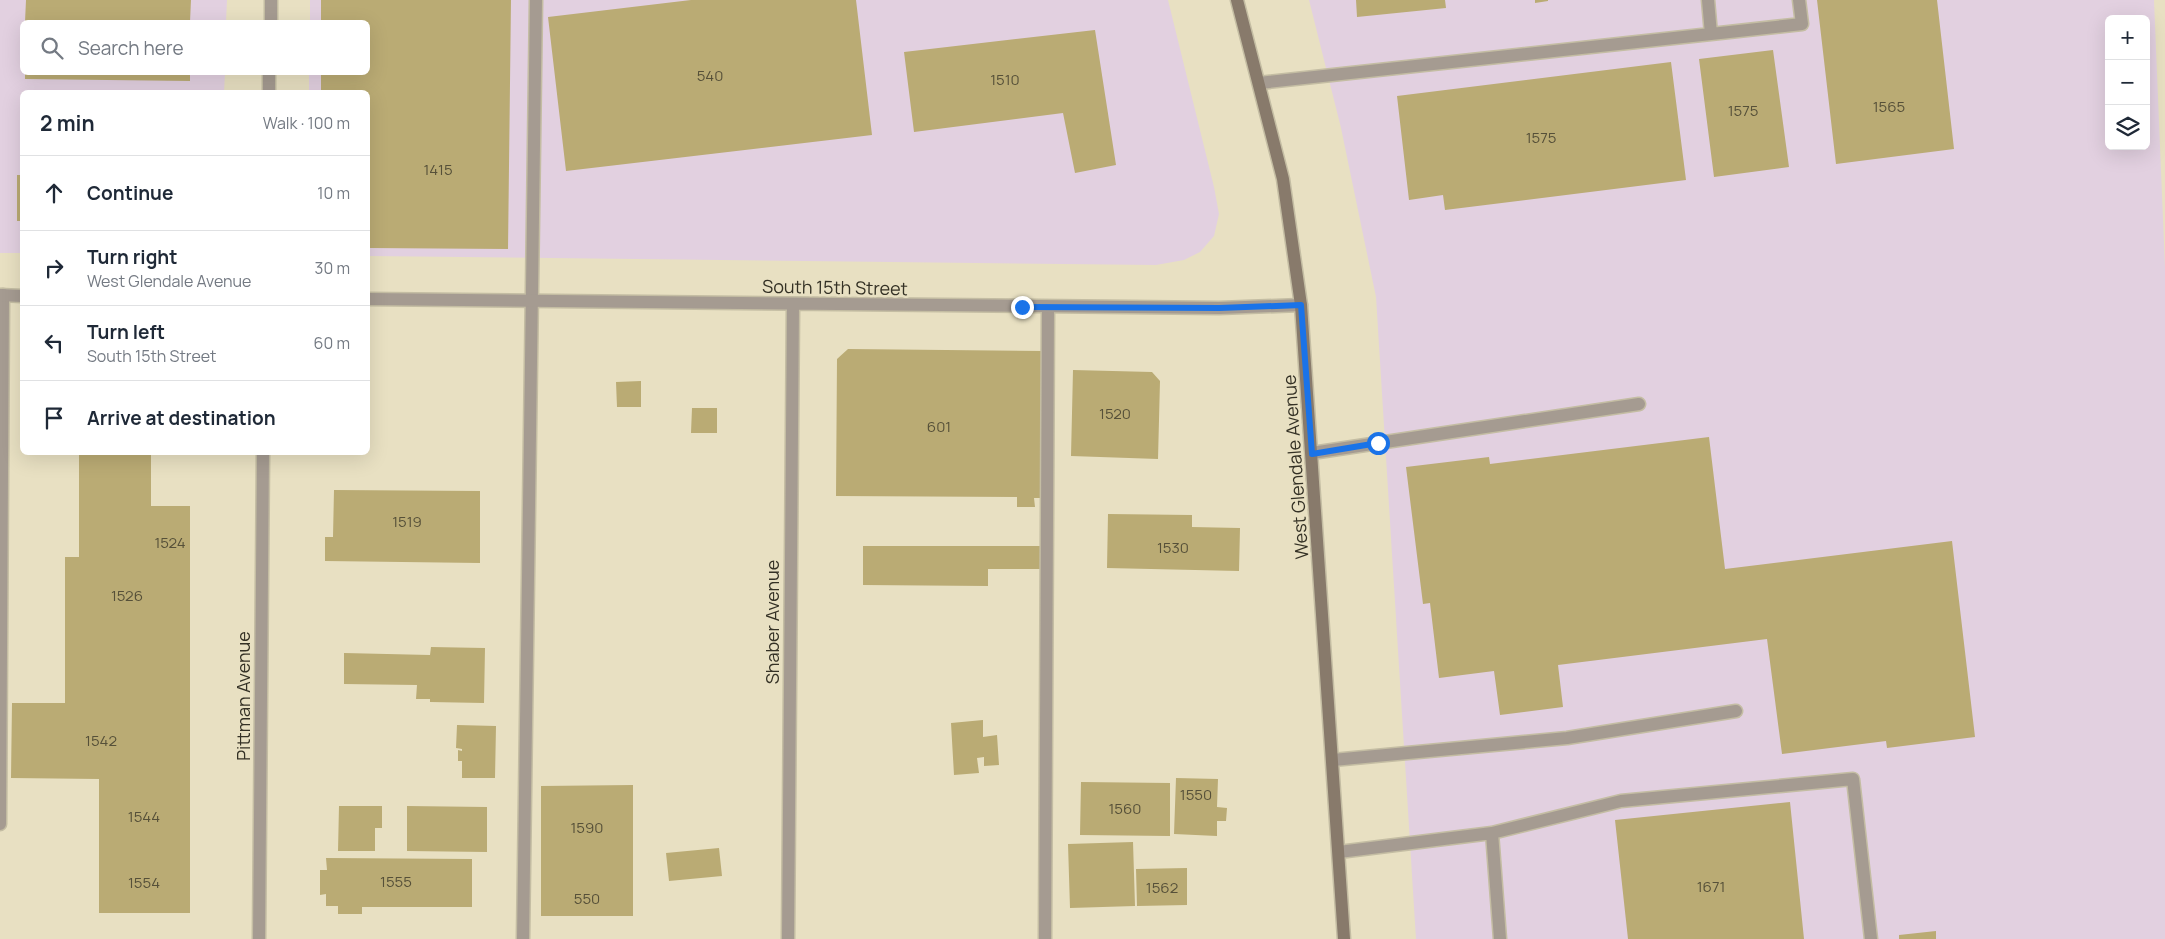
<!DOCTYPE html>
<html lang="en">
<head>
<meta charset="utf-8">
<style>
  :root { --surface:#fff; --page:#f2f2f3; --text:#1f2937; --muted:#747a83; --line:#e0e1e3 }
  body { margin:0; font-family:Manrope,sans-serif; background:var(--page); color:var(--text) }
  .controls { position:absolute; right:15px; top:15px; display:grid; overflow:hidden; border-radius:8px; box-shadow:0 5px 20px #0002 }
  .controls button { width:45px; height:45px; display:grid; place-items:center; padding:0; border:0; border-bottom:1px solid var(--line); background:var(--surface); color:var(--text); font:25px sans-serif }
  .stop { position:absolute; width:15px; height:15px; margin:-11px; border:4px solid #1a73e8; border-radius:50%; background:#fff }
  .stop.end { background:#1a73e8; border-color:#fff; box-shadow:0 1px 5px #0008 }
  .list { margin:0; padding:0; list-style:none }
  h2 { display:flex; justify-content:space-between; align-items:center; height:65px; margin:0; padding:0 20px; font-size:21px }
  h2 small { font-size:16px; font-weight:400; color:var(--muted) }
  .list li { display:grid; grid-template-columns:32px 1fr auto; gap:15px; align-items:center; box-sizing:border-box; height:75px; padding:0 20px; border-top:1px solid var(--line) }
  .list b { display:block; font-size:19px; white-space:nowrap }
  .list p { margin:0; font-size:16px; white-space:nowrap; color:var(--muted) }
  .list em { font-size:16px; font-style:normal; color:var(--muted) }
  .icon { flex:none; width:28px; height:28px; fill:none; stroke:currentColor; stroke-width:2; stroke-linecap:round; stroke-linejoin:round }
  .map { position:relative; flex:none; width:2165px; height:939px; overflow:hidden }
  .search { position:absolute; background:var(--surface); box-shadow:0 5px 20px #0002; left:20px; top:20px; width:350px; height:55px; display:flex; align-items:center; gap:12px; box-sizing:border-box; padding:0 18px; border-radius:8px; color:var(--muted); font-size:19px }
  .panel { position:absolute; background:var(--surface); box-shadow:0 5px 20px #0002; left:20px; top:90px; width:350px; height:365px; border-radius:8px }
  .map>svg:first-child { display:block }
</style>
</head>
<body>
<div class="map">
<svg width="2165" height="939" viewBox="0 0 2165 939">
  <rect width="100%" height="100%" fill="#e8e0c2"/>
  <!-- industrial -->
  <path fill="#e2d0e0" fill-rule="evenodd" d="M0 0H227L226 22H22V72L225 73 224 92H22V253H0Z
    M310 0H1168L1214 187 1219 214 1214 236 1200 252 1184 260 1156 265 368 256V92H309V73L368 72V22H310Z
    M1309 0H2154L2165 268V939H1416L1376 297 1341 128ZM2109 19H2146V146H2109Z"/>
  <!-- building -->
  <path fill="#baab74" d="M26 0H191L190 22H25Z
    M321 0H511L508 249 368 248V92H321V72H368V22H321Z
    M691 0H856L872 135 566 171 548 17Z
    M1356 0H1445L1446 8 1357 17Z
    M1535 0H1548V1L1535 3Z
    M1817 0H1937L1954 149 1836 164Z
    M1095 30 1116 165 1075 173 1063 113 914 132 904 52Z
    M1773 50 1789 167 1714 177 1699 59Z
    M1671 62 1686 180 1445 210 1443 195 1409 200 1397 96Z
    M25 72H190V81L25 79Z
    M17 175H22V221H17Z
    M848 349 1043 351 1041 498H1034L1035 507H1017V497L836 496 837 359Z
    M1073 370 1152 372 1160 381 1158 459 1071 456Z
    M641 381V407H617L616 382Z
    M692 408H717V433H691Z
    M1709 437 1725 569 1952 541 1975 737 1887 748 1886 741 1782 754 1767 639 1558 665 1563 707 1500 715 1494 671 1439 678 1430 603 1423 604 1406 467 1489 457 1490 464Z
    M79 452H151V506H190V913H99V779L11 778 12 703H65V557H79Z
    M334 490 480 491V563L325 561V537H333Z
    M1108 514 1192 515V527L1240 528 1239 571 1107 568Z
    M863 546H1041V569H988V586L863 585Z
    M431 647 485 648 484 703 430 702V699H416L417 685 344 684V653L430 655Z
    M983 720V737L997 735 999 765 984 766V757L977 758 979 773 954 775 951 723Z
    M457 725 496 726 495 778H462V761H458V750L462 751V749L456 748Z
    M1176 778 1218 779 1217 807 1227 808 1226 821H1217V836L1174 834Z
    M1081 782 1170 783V836L1080 835Z
    M633 785V916H541V786Z
    M1790 802 1804 939H1628L1615 820Z
    M339 806H382V828H375V851H338Z
    M407 806 487 807V852L407 851Z
    M1133 842 1135 906 1070 908 1068 844Z
    M719 848 722 876 669 881 666 853Z
    M326 858 472 859V907H362V914H338V906H326V894L320 895V870H327Z
    M1187 868V905L1137 906 1136 869Z
    M1936 931V939H1899V935Z"/>
  <g fill="none" stroke-linecap="round" stroke-linejoin="round">
    <!-- lane casing -->
    <g stroke="#c4bda3" stroke-width="15">
      <path id="lane" d="M1708 0 1711 34 1802 24 1799 0
        M1259 83 1711 34
        M1312 453 1639 404
        M1333 760 1567 738 1736 711
        M0 824 3 295
        M1492 833 1621 801 1853 779 1871 939
        M1339 852 1492 833 1500 939
        M523 939 536 0
        M1045 939 1048 307"/>
    </g>
    <!-- street casing -->
    <g stroke="#c4bda3" stroke-width="15">
      <path id="street" d="M271 22V0
        M269 92V72
        M0 295 22 296
        M368 299 1219 308 1301 305
        M259 939 263 452
        M788 939 793 305"/>
    </g>
    <!-- secondary casing -->
    <g stroke="#c4bda3" stroke-width="15">
      <path id="secondary" d="M1237 0 1283 179 1301 305 1344 939"/>
    </g>
    <!-- lane -->
    <use href="#lane" stroke="#a59b91" stroke-width="12"/>
    <!-- street -->
    <use href="#street" stroke="#a59b91" stroke-width="12"/>
    <!-- secondary -->
    <use href="#secondary" stroke="#887a6b" stroke-width="12"/>
  </g>
  <g fill="none" stroke-linecap="round" stroke-linejoin="round">
    <!-- route -->
    <path stroke="#1a73e8" stroke-width="6" d="M1022 307 1219 308 1301 305 1312 454 1378 443"/>
  </g>
  <g text-anchor="middle" stroke-width="5" stroke-linejoin="round" paint-order="stroke">
    <!-- number labels -->
    <g font-size="15" fill="#565039">
      <text x="710" y="81">540</text>
      <text x="1005" y="85">1510</text>
      <text x="1889" y="112">1565</text>
      <text x="1743" y="116">1575</text>
      <text x="1541" y="143">1575</text>
      <text x="438" y="175">1415</text>
      <text x="1115" y="419">1520</text>
      <text x="939" y="432">601</text>
      <text x="407" y="527">1519</text>
      <text x="170" y="548">1524</text>
      <text x="1173" y="553">1530</text>
      <text x="127" y="601">1526</text>
      <text x="101" y="746">1542</text>
      <text x="1196" y="800">1550</text>
      <text x="1125" y="814">1560</text>
      <text x="144" y="822">1544</text>
      <text x="587" y="833">1590</text>
      <text x="396" y="887">1555</text>
      <text x="144" y="888">1554</text>
      <text x="1711" y="892">1671</text>
      <text x="1162" y="893">1562</text>
      <text x="587" y="904">550</text>
    </g>
    <!-- street labels -->
    <g font-size="18" fill="#343125" stroke="#e8e0c2">
      <text transform="translate(835 288) rotate(1)" y="6">South 15th Street</text>
      <text transform="translate(1296 467) rotate(-94)" y="6">West Glendale Avenue</text>
      <text transform="translate(773 622) rotate(-90)" y="6">Shaber Avenue</text>
      <text transform="translate(244 696) rotate(-90)" y="6">Pittman Avenue</text>
    </g>
  </g>
</svg>
<div class="controls">
<button>+</button>
<button>−</button>
<button><svg class="icon" aria-label="layers" viewBox="0 0 24 24"><path d="M12 4l9 5-9 5-9-5zM3 14l9 5 9-5"/></svg></button>
</div>
<div class="stop" style="left:1378px;top:443px"></div>
<div class="stop end" style="left:1022px;top:307px"></div>
<div class="search"><svg class="icon" aria-label="search" viewBox="0 0 24 24"><circle cx="10" cy="10" r="6"/><path d="M15 15l6 6"/></svg>Search here</div>
<section class="panel">
<h2>2 min<small>Walk · 100 m</small></h2>
<ul class="list">
<li><svg class="icon" aria-label="ahead" viewBox="0 0 24 24"><path d="M12 20V5M6 11l6-6 6 6"/></svg><div><b>Continue</b></div><em>10 m</em></li>
<li><svg class="icon" aria-label="right" viewBox="0 0 24 24"><path d="M7 20v-9h11M14 6l5 5-5 5"/></svg><div><b>Turn right</b><p>West Glendale Avenue</p></div><em>30 m</em></li>
<li><svg class="icon" aria-label="left" viewBox="0 0 24 24"><path d="M17 20v-9H6M10 6l-5 5 5 5"/></svg><div><b>Turn left</b><p>South 15th Street</p></div><em>60 m</em></li>
<li><svg class="icon" aria-label="arrive" viewBox="0 0 24 24"><path d="M6 21V4h12l-3 4 3 4H6"/></svg><div><b>Arrive at destination</b></div></li>
</ul>
</section>
</div>
</body>
</html>
